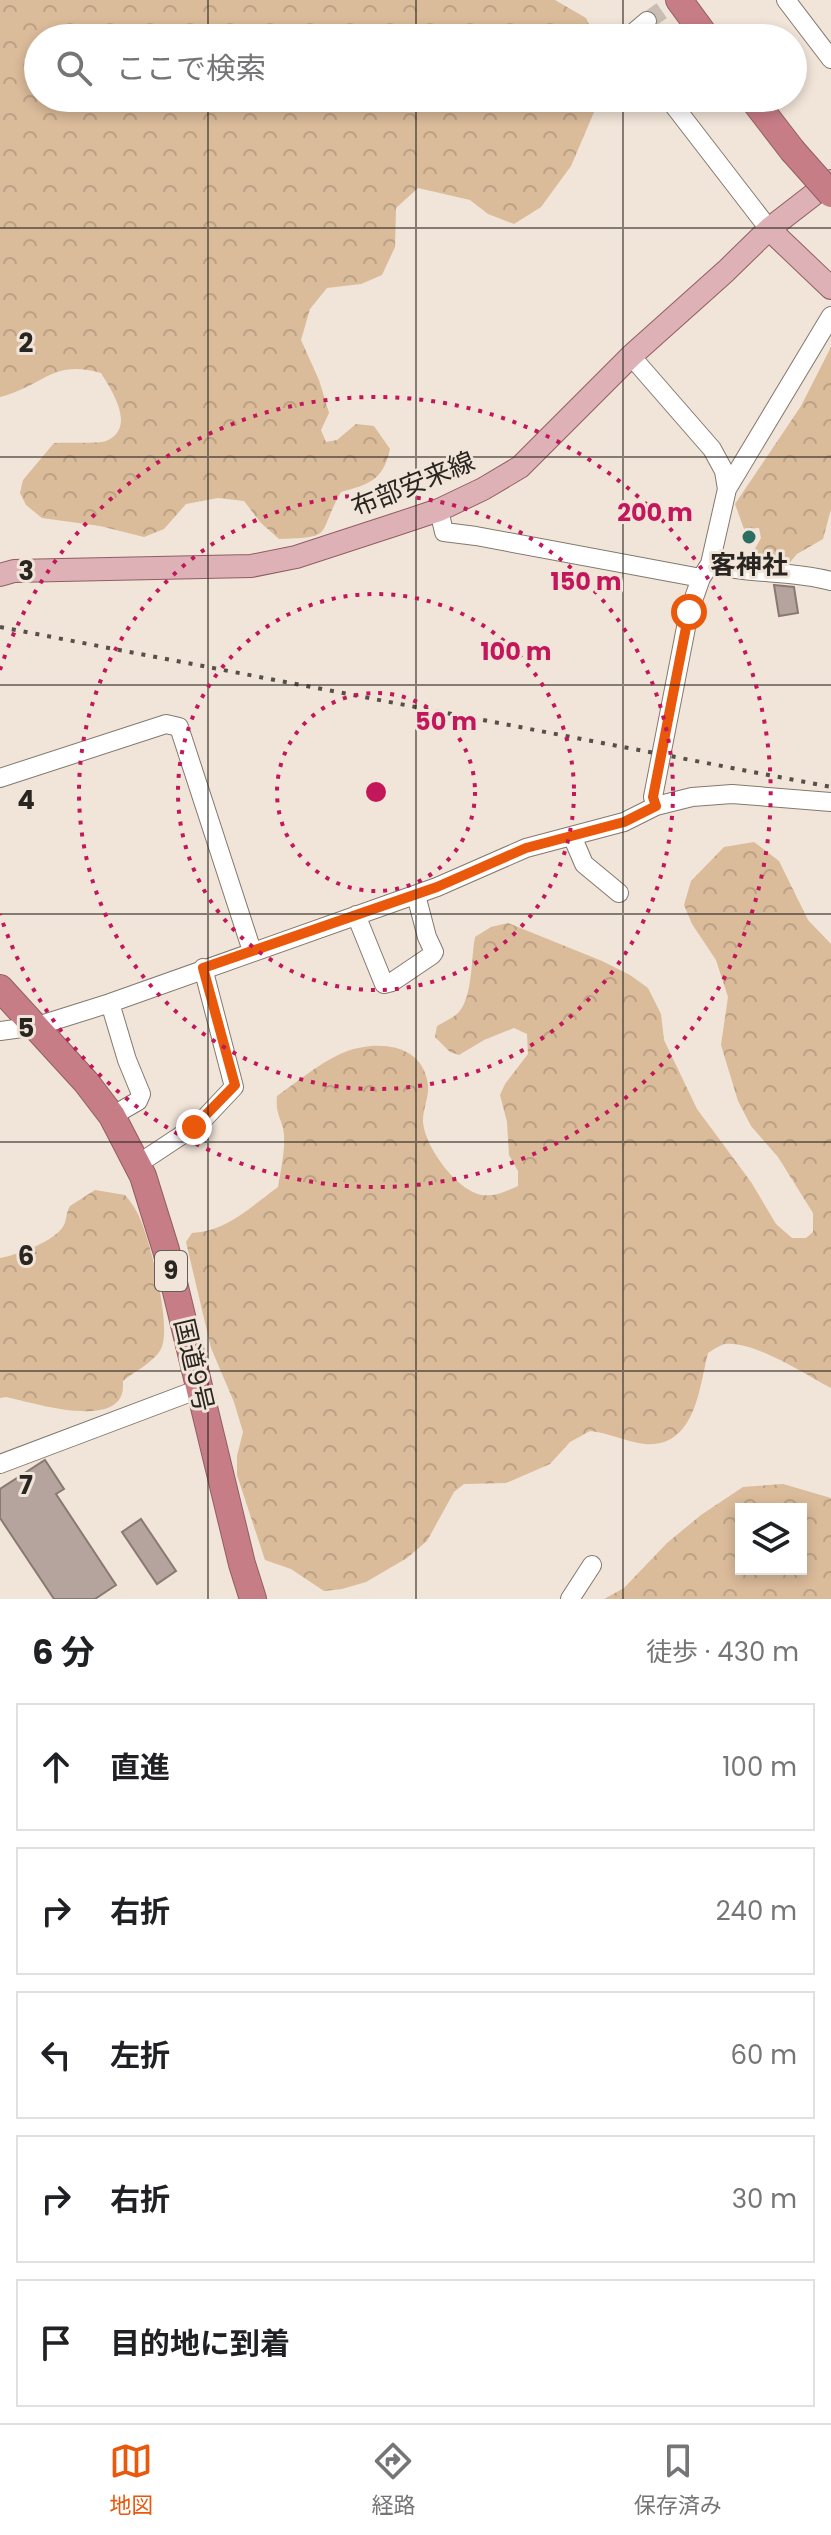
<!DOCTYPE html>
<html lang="ja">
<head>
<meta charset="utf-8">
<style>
  :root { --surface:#fff; --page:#f2f2f2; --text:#202124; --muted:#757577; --line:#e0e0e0; --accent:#ea580c }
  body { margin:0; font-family:Poppins,"Noto Sans JP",sans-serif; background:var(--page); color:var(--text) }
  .controls { position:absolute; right:24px; bottom:24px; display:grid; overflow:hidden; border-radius:0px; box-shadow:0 4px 12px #0003 }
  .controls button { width:72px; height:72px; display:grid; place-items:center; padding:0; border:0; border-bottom:2px solid var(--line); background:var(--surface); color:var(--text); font:40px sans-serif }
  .stop { position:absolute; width:24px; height:24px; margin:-18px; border:6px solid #ea580c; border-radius:50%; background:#fff }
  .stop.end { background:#ea580c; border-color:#fff; box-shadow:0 2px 8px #0008 }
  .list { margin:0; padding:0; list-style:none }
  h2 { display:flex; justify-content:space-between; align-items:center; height:104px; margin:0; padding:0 32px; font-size:34px }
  h2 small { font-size:26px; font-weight:400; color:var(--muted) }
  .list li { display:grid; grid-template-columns:52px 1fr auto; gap:24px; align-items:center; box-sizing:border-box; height:128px; margin:0 16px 16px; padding:0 16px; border:2px solid var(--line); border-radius:0px }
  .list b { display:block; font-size:30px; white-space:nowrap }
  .list em { font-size:26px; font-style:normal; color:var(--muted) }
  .icon { flex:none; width:44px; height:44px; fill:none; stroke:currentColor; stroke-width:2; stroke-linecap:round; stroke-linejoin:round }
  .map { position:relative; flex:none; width:831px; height:1599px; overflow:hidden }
  .search { position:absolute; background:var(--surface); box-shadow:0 4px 12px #0003; left:24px; right:24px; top:24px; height:88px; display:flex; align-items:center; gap:20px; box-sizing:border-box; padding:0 28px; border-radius:44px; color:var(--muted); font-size:30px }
  .sheet { height:824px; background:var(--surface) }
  nav { display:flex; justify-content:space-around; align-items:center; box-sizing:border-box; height:112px; border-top:2px solid var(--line); background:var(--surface); font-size:22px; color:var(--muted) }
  nav a { display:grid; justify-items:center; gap:4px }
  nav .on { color:var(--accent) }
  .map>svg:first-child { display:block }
</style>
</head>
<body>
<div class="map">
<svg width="831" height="1599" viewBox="0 0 831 1599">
  <defs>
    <pattern id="forest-crowns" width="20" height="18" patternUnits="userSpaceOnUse" patternTransform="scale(2)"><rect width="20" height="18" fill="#dabb9a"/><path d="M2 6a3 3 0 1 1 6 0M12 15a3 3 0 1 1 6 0" fill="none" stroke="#bba184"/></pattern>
  </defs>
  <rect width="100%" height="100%" fill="#f1e4d8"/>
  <!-- forest -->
  <path fill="url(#forest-crowns)" fill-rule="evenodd" d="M0 0H555L586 18 596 38H38V98H600L571 166 541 207 514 224 488 214 470 200 418 188 396 208 395 247 382 275 361 284 327 288 310 309 301 340 319 380 329 413 321 430 326 442 337 440 356 424 374 426 390 449C383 481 369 484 341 492 316 536 336 537 279 539L261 523 244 501 218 498 186 504 164 529 144 537 100 526 42 518 26 505 20 493 23 480 54 443C65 442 98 444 106 441 137 428 112 391 101 373 52 359 44 386 0 397Z
    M831 347V509L823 539 797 554 786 567H755L756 557 752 554 761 538 759 528 744 529 735 504 801 406Z
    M754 842 779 861 808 920 831 944V1388C806 1375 753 1340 725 1344 720 1345 713 1350 708 1353 699 1389 695 1448 645 1444 627 1442 609 1433 590 1431L570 1442 550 1464 506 1483 464 1484 454 1492 427 1541 407 1558 366 1582 342 1589 324 1591 291 1569 265 1560 237 1475V1456L243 1432 234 1402 211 1348 186 1242 192 1233C228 1231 250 1207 278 1187 281 1169 285 1152 284 1134 282 1118 275 1115 277 1096 297 1082 322 1061 345 1052 377 1040 423 1043 428 1085 429 1097 423 1109 423 1121 424 1146 457 1191 482 1195 495 1197 506 1191 518 1186V1171L509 1155 507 1122 500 1095 505 1084 528 1054 527 1034 514 1028 484 1040 459 1055 450 1052 435 1037 437 1026C444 1022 453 1018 459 1012 473 996 471 957 475 937L491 927 508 923 602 961 630 975 648 988 661 1014 664 1040 697 1109 751 1182 776 1224 792 1238H806L813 1232V1213L778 1157 751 1126 738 1101 721 1045 728 997 716 960 692 924 684 905 691 881 724 847Z
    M95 1190 125 1195C132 1203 137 1211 141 1221 151 1245 172 1327 161 1349 154 1362 135 1371 123 1381 123 1386 123 1390 122 1394 110 1428 31 1402 6 1397L0 1398V1258C17 1255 56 1241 64 1225 67 1219 66 1212 70 1206Z
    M783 1484 831 1498V1599H604L624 1588 667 1543 701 1515 743 1487ZM741 1509H801V1569H741Z"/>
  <!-- building -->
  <path fill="#b4a49d" stroke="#897973" stroke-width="2" d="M774 585 794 587 798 613 779 616Z
    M45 1460 64 1489 56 1494 116 1585 95 1599H54L0 1518V1489Z
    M141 1519 176 1571 157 1584 122 1532Z"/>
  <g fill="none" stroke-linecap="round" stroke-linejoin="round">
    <!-- minor-tunnel -->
    <path stroke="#c9beb3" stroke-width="18" stroke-dasharray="18 9" stroke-linecap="butt" d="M647 21 677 0"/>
    <!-- minor casing -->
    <g stroke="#84796e" stroke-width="20">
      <path id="minor" d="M786 0 831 59
        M627 38 647 21
        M668 98 769 229
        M631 356 712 449 724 471 727 489
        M439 510 444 532 476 536 701 578
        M710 564C750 575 791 570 831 581
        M0 778 166 724 179 727 252 951
        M656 806 692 797 732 794 831 802
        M572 836 584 864 619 893
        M356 915 384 984 392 982 432 955 434 952 427 937 417 899
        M110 1003 127 1060 141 1094 138 1101 112 1116
        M0 1031 37 1026 110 1003 437 887 526 848 624 822 656 806 653 797 689 612 701 578 710 564 727 489 831 316
        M138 1164 200 1123 234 1087 203 968
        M0 1464 199 1389
        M570 1599 592 1565"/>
    </g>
    <!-- major casing -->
    <g stroke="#905e62" stroke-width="24">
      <path id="major" d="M769 229 831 288
        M0 575 14 571 251 566 296 557 394 525 439 510 483 489 520 467 631 356 726 271 769 229 831 181"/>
    </g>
    <!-- highway casing -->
    <g stroke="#905e62" stroke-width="28">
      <path id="highway" d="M679 0 707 38
        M752 98 792 150
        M0 988 86 1082 112 1116 143 1176 166 1250 242 1564 253 1599"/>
    </g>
    <!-- minor -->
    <use href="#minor" stroke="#fff" stroke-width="18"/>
    <!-- major -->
    <use href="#major" stroke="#ddb1b6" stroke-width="22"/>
    <!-- highway -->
    <use href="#highway" stroke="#c77d86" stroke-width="26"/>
    <!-- rail -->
    <path stroke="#565049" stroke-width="4" stroke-dasharray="4 8" stroke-linecap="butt" d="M0 627 831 787"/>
    <!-- highway-bridge casing -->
    <g stroke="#905e62" stroke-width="28" stroke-linecap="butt">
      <path id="highway-bridge" d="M792 150 831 194"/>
    </g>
    <!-- highway-bridge -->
    <use href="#highway-bridge" stroke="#c77d86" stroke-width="26"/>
  </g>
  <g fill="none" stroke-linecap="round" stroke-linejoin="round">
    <!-- route -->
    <path stroke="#ea580c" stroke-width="10" d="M194 1127 235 1085 203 968 437 887 526 848 624 822 656 806 653 797 689 612"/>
  </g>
  <!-- grid -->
  <path fill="none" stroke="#292520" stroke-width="2" stroke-opacity="0.55" d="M208 0V38M416 0V38M623 0V38M208 98V1599M416 98V1599M623 98V1599M0 228H831M0 457H831M0 685H831M0 914H831M0 1142H831M0 1371H831"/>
  <!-- distance rings -->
  <g fill="none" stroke="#c2185b" stroke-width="4" stroke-dasharray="4 8">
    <circle cx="376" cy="792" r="99"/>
    <circle cx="376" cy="792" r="198"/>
    <circle cx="376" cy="792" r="297"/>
    <path d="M0 670A395 395 0 1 1 0 914"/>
  </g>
  <!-- markers -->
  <circle fill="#2a6f62" stroke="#f1e4d8" stroke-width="3" cx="749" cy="537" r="8"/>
  <g text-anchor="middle" stroke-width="6" stroke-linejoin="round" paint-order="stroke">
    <!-- shield labels -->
    <rect fill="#f1e4d8" stroke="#655e57" stroke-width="2" x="155" y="1251" width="32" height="40" rx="6"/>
    <g font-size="24" font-weight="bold" fill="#292520">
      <text x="171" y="1279">9</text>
    </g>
    <!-- street labels -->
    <g font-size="26" fill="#292520" stroke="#f1e4d8">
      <text transform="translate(413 484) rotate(-22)" y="9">布部安来線</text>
      <text transform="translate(194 1365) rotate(77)" y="9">国道9号</text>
    </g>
    <!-- poi labels -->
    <g font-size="26" font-weight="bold" fill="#292520" stroke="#f1e4d8">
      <text x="749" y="574">客神社</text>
    </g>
  </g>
  <g font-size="26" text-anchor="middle" font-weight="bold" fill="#292520" stroke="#f1e4d8" stroke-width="6" stroke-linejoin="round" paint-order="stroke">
    <text x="26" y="352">2</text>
    <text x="26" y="580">3</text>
    <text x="26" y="809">4</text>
    <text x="26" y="1037">5</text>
    <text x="26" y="1265">6</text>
    <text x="26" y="1494">7</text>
  </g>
  <circle cx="376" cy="792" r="12" fill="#c2185b" stroke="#f1e4d8" stroke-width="4"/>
  <g font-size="24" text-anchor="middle" font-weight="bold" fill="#c2185b" stroke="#f1e4d8" stroke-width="6" stroke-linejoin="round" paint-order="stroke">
    <text x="655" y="521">200 m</text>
    <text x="586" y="590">150 m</text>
    <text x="516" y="660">100 m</text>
    <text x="446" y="730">50 m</text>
  </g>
</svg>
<div class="controls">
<button><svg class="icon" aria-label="layers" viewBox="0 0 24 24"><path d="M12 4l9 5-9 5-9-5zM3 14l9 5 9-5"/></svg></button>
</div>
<div class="stop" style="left:689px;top:612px"></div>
<div class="stop end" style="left:194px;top:1127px"></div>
<div class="search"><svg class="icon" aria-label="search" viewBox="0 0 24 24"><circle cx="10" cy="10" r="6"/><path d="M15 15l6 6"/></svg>ここで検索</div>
</div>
<section class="sheet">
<h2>6 分<small>徒歩 · 430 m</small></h2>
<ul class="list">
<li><svg class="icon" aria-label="ahead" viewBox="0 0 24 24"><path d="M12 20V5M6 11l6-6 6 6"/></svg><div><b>直進</b></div><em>100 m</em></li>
<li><svg class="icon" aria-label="right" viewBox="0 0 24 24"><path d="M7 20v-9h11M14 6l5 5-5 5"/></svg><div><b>右折</b></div><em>240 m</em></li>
<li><svg class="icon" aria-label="left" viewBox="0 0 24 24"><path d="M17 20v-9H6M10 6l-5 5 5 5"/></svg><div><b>左折</b></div><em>60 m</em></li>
<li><svg class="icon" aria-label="right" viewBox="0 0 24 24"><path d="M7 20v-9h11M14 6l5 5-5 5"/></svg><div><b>右折</b></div><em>30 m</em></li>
<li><svg class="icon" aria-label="arrive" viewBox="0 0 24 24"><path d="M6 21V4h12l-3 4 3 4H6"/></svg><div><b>目的地に到着</b></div></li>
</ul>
</section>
<nav>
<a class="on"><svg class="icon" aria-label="map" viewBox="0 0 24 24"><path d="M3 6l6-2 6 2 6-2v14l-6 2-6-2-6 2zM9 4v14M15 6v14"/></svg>地図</a>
<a><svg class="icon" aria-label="directions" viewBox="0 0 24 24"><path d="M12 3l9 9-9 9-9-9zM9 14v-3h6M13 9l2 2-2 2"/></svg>経路</a>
<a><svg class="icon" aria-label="saved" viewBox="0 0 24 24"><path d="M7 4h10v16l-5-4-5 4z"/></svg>保存済み</a>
</nav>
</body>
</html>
